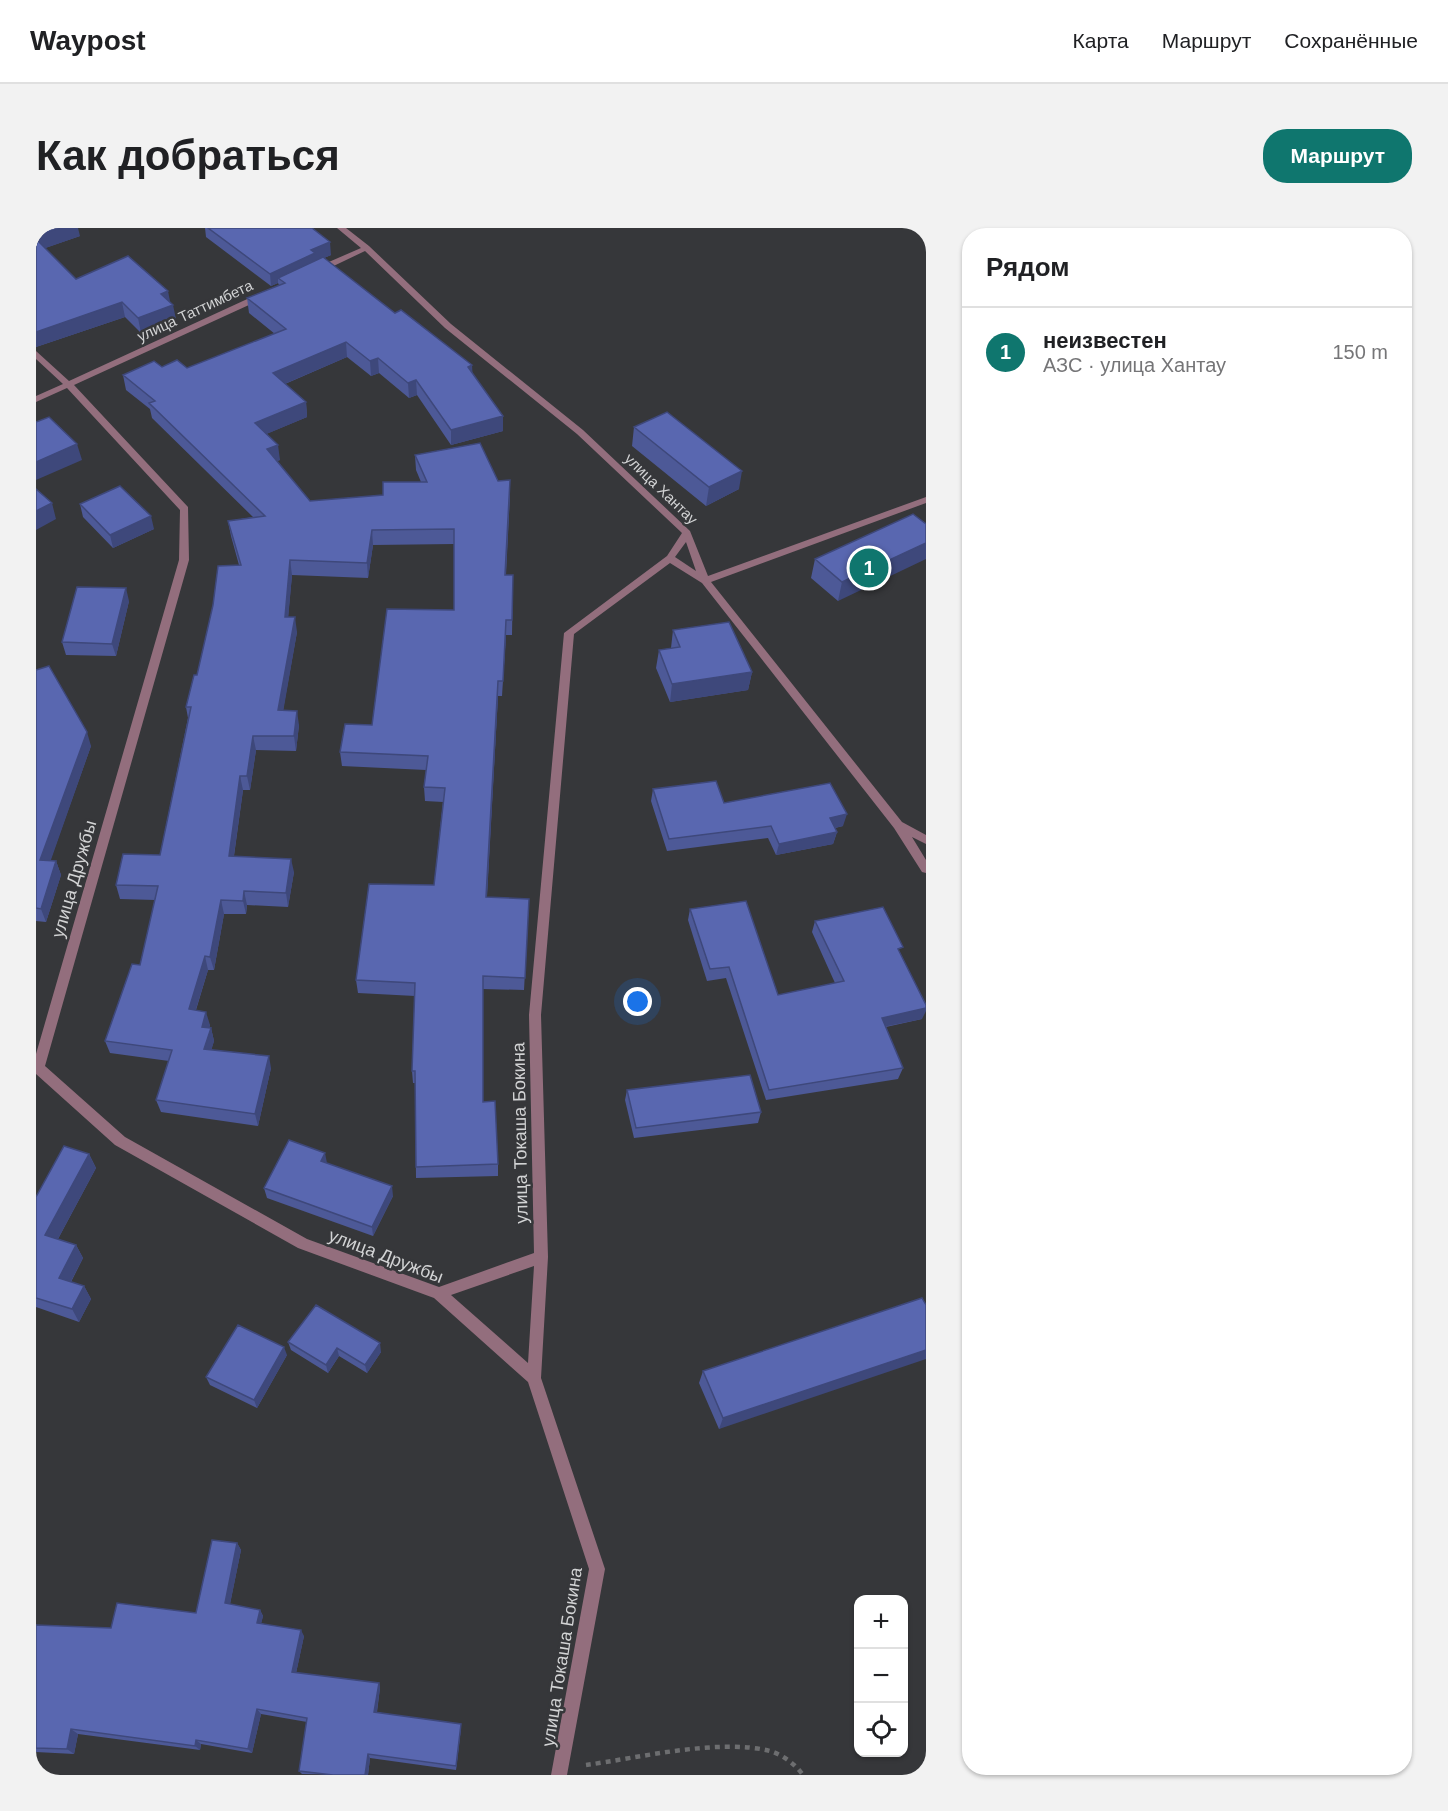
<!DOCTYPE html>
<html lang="ru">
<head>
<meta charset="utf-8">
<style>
  :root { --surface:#fff; --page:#f2f2f2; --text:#202124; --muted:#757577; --line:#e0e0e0; --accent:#0f766e }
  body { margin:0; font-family:Arial,sans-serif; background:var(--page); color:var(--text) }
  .controls { position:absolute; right:18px; bottom:18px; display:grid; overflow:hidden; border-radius:12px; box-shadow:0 2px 4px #0004 }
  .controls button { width:54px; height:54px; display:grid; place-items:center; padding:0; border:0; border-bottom:2px solid var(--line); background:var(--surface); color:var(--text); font:30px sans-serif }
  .you { position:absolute; left:602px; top:774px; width:21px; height:21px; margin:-15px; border:4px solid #fff; border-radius:50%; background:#1a73e8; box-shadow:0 0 0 9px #1a73e833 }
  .badge { display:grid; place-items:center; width:39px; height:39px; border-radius:50%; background:var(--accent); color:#fff; font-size:20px; font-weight:700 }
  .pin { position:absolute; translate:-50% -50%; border:3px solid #fff; box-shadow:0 2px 6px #0006 }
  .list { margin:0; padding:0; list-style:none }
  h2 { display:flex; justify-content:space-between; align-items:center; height:78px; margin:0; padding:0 24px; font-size:26px }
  h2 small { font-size:20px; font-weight:400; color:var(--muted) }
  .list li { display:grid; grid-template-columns:39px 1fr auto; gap:18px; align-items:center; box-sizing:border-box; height:90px; padding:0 24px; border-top:2px solid var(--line) }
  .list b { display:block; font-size:22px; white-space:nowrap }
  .list p { margin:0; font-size:20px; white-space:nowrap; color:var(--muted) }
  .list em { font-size:20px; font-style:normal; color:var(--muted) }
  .icon { flex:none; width:33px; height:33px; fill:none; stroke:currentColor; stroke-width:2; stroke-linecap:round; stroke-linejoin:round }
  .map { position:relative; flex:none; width:890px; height:1547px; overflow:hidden; border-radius:24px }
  header { display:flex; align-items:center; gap:36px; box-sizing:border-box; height:84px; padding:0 30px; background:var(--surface); border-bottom:2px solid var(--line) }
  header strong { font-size:28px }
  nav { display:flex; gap:33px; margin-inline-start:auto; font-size:21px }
  .intro { display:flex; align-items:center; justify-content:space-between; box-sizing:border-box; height:144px; padding:0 36px }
  h1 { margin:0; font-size:42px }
  .button { padding:15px 27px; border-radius:24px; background:var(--accent); color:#fff; font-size:21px; font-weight:700 }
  main { display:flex; gap:36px; padding:0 36px }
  aside { flex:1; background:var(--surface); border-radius:24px; box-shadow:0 2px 4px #0004 }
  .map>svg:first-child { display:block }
</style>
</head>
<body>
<header>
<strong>Waypost</strong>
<nav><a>Карта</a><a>Маршрут</a><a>Сохранённые</a></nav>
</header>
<div class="intro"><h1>Как добраться</h1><a class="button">Маршрут</a></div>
<main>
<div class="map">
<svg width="890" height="1547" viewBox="0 0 890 1547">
  <rect width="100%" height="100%" fill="#36373a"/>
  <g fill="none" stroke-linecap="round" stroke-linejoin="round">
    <!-- path -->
    <path stroke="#6d6e70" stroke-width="4.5" stroke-dasharray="5 5" stroke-linecap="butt" d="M550 1537C602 1530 683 1510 734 1523 747 1527 759 1536 767 1547"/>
    <!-- minor -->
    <path fill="#936e7d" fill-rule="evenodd" d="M301 0H310L333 18 415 96 547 202 654 303 672 348 890 269V275L675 354 866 594 890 607V616L876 609 890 632V645L886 644 858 600 666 355 634 335 538 406 505 787 512 1029 505 1150 569 1341 531 1547H515L553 1341 492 1154 398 1070 262 1020 79 917 0 846V826L143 332 144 282 31 160 0 174V168L27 156 0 131V123L33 153 222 66H228V70L38 157 152 279 153 332 9 838 89 909 271 1011 403 1059 498 1025 493 787 528 405 631 328 646 305 541 206 409 100 329 23 285 44H279V40L325 20ZM650 314 660 343 639 329ZM498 1038 492 1135 415 1067Z"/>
  </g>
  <!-- wall -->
  <path fill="#4d5997" d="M0 0 44 8 9 20 40 51 134 74 140 91 105 105 89 89 0 119Z
    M169 0H276L295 27 288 30 359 85 436 137V146L467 203 415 217 381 167 373 170 343 145 335 148 311 129 249 156 270 174 271 189 230 206 244 232 241 233 274 273 347 267 385 254 380 242 379 227 462 253 474 267 470 347H477L476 407H470L466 468H462L451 669 493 671 488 762 447 761V874L462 936V948L380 950 379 855H377L376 843 379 768 322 765 320 752 398 657 407 574 389 573 388 559 390 542 306 538 304 524 336 497 418 382V316L337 317 332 350 256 347 252 389 261 404 247 482 263 497 260 523 220 522 214 562H207L198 628 258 644 252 679 211 677 210 686H188L178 742H172L160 782 174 797 173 800H175L178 813 175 822 235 840 222 898 125 884 120 872 133 833 74 825 69 813 104 737 119 672 84 671 80 657 124 627 152 490 150 479 161 447 203 337 195 308 192 293 217 289 116 190 114 181 90 162 87 147 126 139 151 140 239 106 213 85 211 70 243 57 242 55 235 58 170 9Z
    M598 199 703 261 670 278 596 218Z
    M44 276 118 301 77 320 47 289Z
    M890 296 802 373 775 350 779 331Z
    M93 373 80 428 30 427 26 414Z
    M637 402 716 444 712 462 634 474 620 440 623 422 635 420Z
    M0 442 55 518 14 633H20L25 647 10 694 0 693Z
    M617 561 688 575 807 598 799 600 801 604 797 616 740 627 732 610 631 623 615 573Z
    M654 681 742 767 799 755 776 704 779 693 864 726 886 791 850 799 867 840 862 851 730 872 690 750 671 753 652 692Z
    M591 862 725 884 722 895 598 910 589 872Z
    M53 926 60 940 22 1011 40 1017 47 1030 35 1054 48 1058 55 1071 43 1094 0 1079V969Z
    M228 960 357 968 337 1008 231 970Z
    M890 1077 683 1201 663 1155 667 1143Z
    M252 1114 345 1124 331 1145 303 1128 292 1145 255 1122Z
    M251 1127 221 1180 174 1157 170 1149Z
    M201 1315 205 1322 194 1376 224 1382 227 1388 225 1395 268 1408 260 1445 343 1455 344 1460 341 1484 425 1500 420 1542 334 1530 332 1547 266 1546 263 1543 271 1494 225 1486 216 1525 165 1516 164 1522 42 1506 38 1526 0 1524V1397L75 1400 160 1385Z"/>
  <!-- shaded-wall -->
  <path fill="#3e487b" d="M23 0H42L44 8 1 23 0 17V8Z
    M294 14 295 27 242 50V55L235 58 234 46 275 22Z
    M132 63 135 78 125 66Z
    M86 74 89 89 0 119V104Z
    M137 77 140 91 105 105 102 90Z
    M310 114 311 129 239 160 237 145Z
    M342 130 343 145 335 148 334 133Z
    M436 137 437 152 432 139Z
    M380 152 381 167 373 170 372 155Z
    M270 174 271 189 221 210 219 195Z
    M467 188V203L415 217V202Z
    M41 216 46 232 0 252V234Z
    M242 217 244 232 233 236 231 221Z
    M706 243 703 261 670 278 673 259Z
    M16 275 20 291 0 302V283Z
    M115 288 118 301 77 320 74 307Z
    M336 302 337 317 332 350 331 335Z
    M890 315V331L802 373 806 354Z
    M254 332 256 347 251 404 249 389Z
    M90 360 93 373 80 428 76 416Z
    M259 389 261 404 245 496 242 482Z
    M470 392V407L466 468 467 453Z
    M716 444 712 462 634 474 636 456Z
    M462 453V468L450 683V669Z
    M261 483 263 497 260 523 258 508Z
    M51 504 55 518 10 646 4 632Z
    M217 508 220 522 214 562 211 548Z
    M204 548 207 562 196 641 193 628Z
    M811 586 807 598 790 602 794 590Z
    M801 604 797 616 740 627 743 616Z
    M255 631 258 644 252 679 250 665Z
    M20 633 25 647 10 694 5 681Z
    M208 663 211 677 210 686 207 673Z
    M185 672 188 686 178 742 174 729Z
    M169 728 172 742 156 794 153 781Z
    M890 780V783L886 791 842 800 846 790Z
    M170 784 174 797 169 812 166 799Z
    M175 800 178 813 172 834 168 821Z
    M233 828 235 840 222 898 219 886Z
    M289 925 291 935 285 933Z
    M53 926 60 940 17 1020 9 1007Z
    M356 958 357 968 337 1008 336 999Z
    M40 1017 47 1030 30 1063 23 1050Z
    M48 1058 55 1071 43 1094 36 1081Z
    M344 1115 345 1124 331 1145 329 1137Z
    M248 1119 251 1127 221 1180 218 1172Z
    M301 1120 303 1128 292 1145 290 1137Z
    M890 1122V1131L683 1201 687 1190Z
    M201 1315 205 1322 193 1381 189 1375Z
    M224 1382 227 1388 224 1401 221 1395Z
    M265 1402 268 1408 259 1450 256 1444Z
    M343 1455 344 1460 340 1489 338 1484Z
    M221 1481 225 1486 216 1525 212 1521Z
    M425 1496V1500L420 1542V1538Z
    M35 1501 42 1506 38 1526 31 1521Z
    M160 1512 165 1516 164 1522 159 1518Z
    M332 1526 334 1530 332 1547H329Z"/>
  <!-- building -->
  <path fill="#5967b0" stroke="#3e487b" stroke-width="1.5" d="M0 0H23L0 8Z
    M172 0H276L294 14 275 22 279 25 234 46Z
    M0 11 40 51 92 28 132 63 125 66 137 77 102 90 86 74 0 104Z
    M287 29 359 85 365 82 436 137 432 139 467 188 415 202 380 152 372 155 342 130 334 133 310 114 237 145 270 174 219 195 242 217 231 221 274 273 347 267V254H391L379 227 444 215 462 253 474 252 469 347H477L476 392H470L467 453H462L450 669 493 671 489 750 447 748V874L459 873 462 936 380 939 379 843H376L379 755 320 752 333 656 398 657 409 560 388 559 392 528 304 524 309 496 336 497 351 381 418 382V301L336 302 331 335 254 332 249 389H259L242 482 261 483 258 508H217L211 548H204L193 628 255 631 250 665 208 663 207 673 185 672 174 729 169 728 153 781 170 784 166 799 175 800 168 821 233 828 219 886 120 872 136 822 69 813 96 736 104 737 122 658 80 657 87 626 124 627 155 479H150L158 447H161L177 377 182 338 205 337 192 293 229 288 113 175 119 173 87 147 118 133 126 139 141 132 151 140 250 101 211 70 249 55 242 50Z
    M631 184 706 243 673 259 598 199Z
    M13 189 41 216 0 234V194Z
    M84 258 115 288 74 307 44 276Z
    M0 261 16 275 0 283Z
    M877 286 890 296V315L806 354 779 331Z
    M41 359 90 360 76 416 26 414Z
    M693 394 716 444 636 456 623 422 644 419 637 402Z
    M13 438 51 504 4 632 20 633 5 681 0 680V442Z
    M680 553 688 575 794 555 811 586 794 590 801 604 743 616 735 598 633 611 617 561Z
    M710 673 742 767 808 753 779 693 847 679 867 719 862 721 890 777V780L846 790 867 840 733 862 693 739 674 741 654 681Z
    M714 847 725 884 600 900 591 862Z
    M253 912 289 925 285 933 356 958 336 999 228 960Z
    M28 918 53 926 9 1007 40 1017 23 1050 48 1058 36 1081 0 1070V969Z
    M886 1070 890 1077V1122L687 1190 667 1143Z
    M280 1077 344 1115 329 1137 301 1120 290 1137 252 1114Z
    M202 1097 248 1119 218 1172 170 1149Z
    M176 1312 201 1315 189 1375 224 1382 221 1395 265 1402 256 1444 343 1455 338 1484 425 1496 420 1538 332 1526 329 1547H297L263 1543 271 1490 221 1481 212 1521 160 1512 159 1518 35 1501 31 1521 0 1520V1397L75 1400 81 1375 160 1385Z"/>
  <g text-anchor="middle" stroke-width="5" stroke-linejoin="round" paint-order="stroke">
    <!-- far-street labels -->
    <g font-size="15" fill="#d2d3d4" stroke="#36373a">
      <text transform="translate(159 83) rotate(-25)" y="5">улица Таттимбета</text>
      <text transform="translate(625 261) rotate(44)" y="5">улица Хантау</text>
    </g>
    <!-- street labels -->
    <g font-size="18" fill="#d2d3d4" stroke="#36373a">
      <text transform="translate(38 651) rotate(-74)" y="6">улица Дружбы</text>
      <text transform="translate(484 905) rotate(-91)" y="6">улица Токаша Бокина</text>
      <text transform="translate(350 1028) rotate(21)" y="6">улица Дружбы</text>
      <text transform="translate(526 1429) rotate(-81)" y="6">улица Токаша Бокина</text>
    </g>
  </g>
</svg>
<div class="controls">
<button>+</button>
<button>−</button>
<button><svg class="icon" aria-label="locate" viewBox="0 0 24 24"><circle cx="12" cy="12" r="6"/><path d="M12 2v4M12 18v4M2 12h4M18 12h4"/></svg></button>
</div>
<div class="you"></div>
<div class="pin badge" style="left:833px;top:340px">1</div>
</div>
<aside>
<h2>Рядом<small></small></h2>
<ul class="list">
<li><span class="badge">1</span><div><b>неизвестен</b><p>АЗС · улица Хантау</p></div><em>150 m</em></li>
</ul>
</aside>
</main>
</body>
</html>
